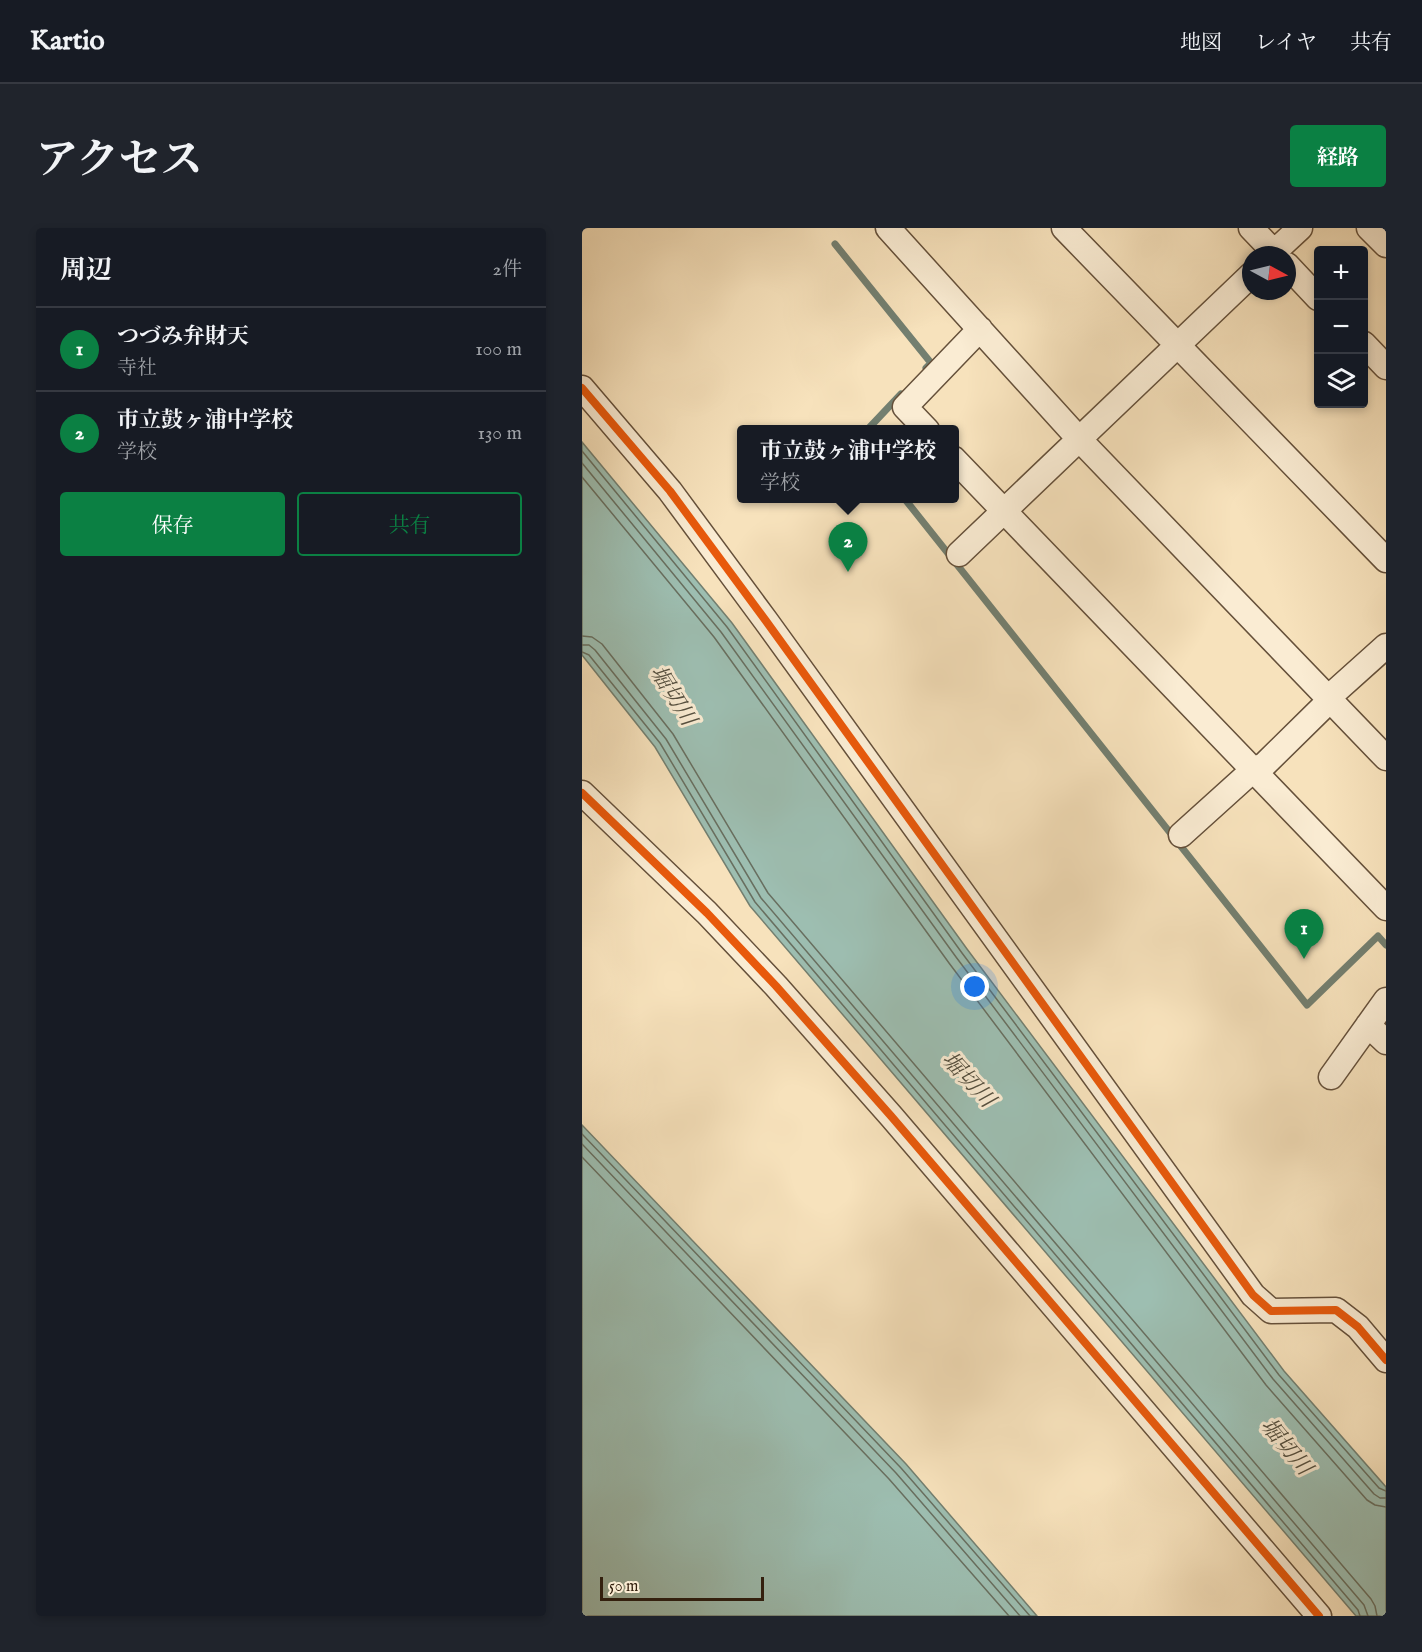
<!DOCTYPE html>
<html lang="ja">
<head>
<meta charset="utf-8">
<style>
  :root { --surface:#171b24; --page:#20242c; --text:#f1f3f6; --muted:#9ea1a6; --line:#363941; --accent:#0b8043 }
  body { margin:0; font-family:"IM FELL English","Noto Serif JP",serif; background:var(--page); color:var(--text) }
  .controls { position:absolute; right:18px; top:18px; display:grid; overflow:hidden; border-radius:6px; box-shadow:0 3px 9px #0003 }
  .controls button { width:54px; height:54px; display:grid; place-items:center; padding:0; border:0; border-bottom:2px solid var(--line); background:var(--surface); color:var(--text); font:30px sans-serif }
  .compass { position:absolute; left:660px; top:18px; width:54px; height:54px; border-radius:50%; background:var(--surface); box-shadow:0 3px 9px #0003; rotate:97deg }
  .scale { position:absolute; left:18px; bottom:15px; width:164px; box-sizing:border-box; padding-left:6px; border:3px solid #34200e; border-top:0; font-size:16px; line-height:21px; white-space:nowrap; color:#34200e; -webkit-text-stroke:4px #faecd3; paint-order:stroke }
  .you { position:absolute; left:393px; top:759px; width:21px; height:21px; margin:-15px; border:4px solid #fff; border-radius:50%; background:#1a73e8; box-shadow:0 0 0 9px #1a73e833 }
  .badge { display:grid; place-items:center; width:39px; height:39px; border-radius:50%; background:var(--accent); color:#fff; font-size:20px; font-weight:700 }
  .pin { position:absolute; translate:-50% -50px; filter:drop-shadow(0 2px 3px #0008) }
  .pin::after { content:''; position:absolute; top:32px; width:21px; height:18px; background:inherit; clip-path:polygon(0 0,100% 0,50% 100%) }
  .popup { position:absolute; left:155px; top:197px; width:222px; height:78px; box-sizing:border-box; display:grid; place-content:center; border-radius:6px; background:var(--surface); filter:drop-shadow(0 2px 4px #0005); font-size:20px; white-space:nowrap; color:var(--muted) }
  .popup b { font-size:22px; color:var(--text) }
  .popup::after { content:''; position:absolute; left:50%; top:100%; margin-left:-12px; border:12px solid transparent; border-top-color:var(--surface) }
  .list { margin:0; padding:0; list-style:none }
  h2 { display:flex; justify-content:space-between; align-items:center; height:78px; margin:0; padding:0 24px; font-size:26px }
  h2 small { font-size:20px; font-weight:400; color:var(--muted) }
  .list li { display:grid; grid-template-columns:39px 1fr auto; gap:18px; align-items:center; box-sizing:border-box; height:84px; padding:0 24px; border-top:2px solid var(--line) }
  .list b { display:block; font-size:22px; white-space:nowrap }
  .list p { margin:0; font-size:20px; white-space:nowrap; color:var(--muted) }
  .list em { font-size:20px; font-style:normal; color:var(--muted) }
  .actions { display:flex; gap:12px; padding:18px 24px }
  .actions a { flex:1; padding:14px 0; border:2px solid var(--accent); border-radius:6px; text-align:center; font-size:21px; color:var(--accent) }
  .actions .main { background:var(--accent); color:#fff }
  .icon { flex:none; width:33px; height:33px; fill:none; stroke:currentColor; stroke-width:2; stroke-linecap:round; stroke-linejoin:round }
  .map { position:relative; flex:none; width:804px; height:1388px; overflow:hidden; border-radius:6px }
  header { display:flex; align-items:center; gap:36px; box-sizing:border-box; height:84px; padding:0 30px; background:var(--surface); border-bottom:2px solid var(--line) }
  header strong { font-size:28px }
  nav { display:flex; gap:33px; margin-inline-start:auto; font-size:21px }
  .intro { display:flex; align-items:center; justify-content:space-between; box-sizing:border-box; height:144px; padding:0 36px }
  h1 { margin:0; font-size:42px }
  .button { padding:15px 27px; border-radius:6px; background:var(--accent); color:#fff; font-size:21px; font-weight:700 }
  main { display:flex; gap:36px; padding:0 36px }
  aside { flex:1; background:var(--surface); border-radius:6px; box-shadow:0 3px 9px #0003 }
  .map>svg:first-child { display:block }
</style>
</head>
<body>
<header>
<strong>Kartio</strong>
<nav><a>地図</a><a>レイヤ</a><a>共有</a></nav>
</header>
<div class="intro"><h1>アクセス</h1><a class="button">経路</a></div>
<main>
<aside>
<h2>周辺<small>2件</small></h2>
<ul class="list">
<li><span class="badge">1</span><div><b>つづみ弁財天</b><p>寺社</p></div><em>100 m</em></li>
<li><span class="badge">2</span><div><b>市立鼓ヶ浦中学校</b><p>学校</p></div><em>130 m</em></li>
</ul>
<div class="actions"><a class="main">保存</a><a>共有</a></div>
</aside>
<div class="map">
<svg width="804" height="1388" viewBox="0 0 804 1388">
  <rect width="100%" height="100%" fill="#f7e2bc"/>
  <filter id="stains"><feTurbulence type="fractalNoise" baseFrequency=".00333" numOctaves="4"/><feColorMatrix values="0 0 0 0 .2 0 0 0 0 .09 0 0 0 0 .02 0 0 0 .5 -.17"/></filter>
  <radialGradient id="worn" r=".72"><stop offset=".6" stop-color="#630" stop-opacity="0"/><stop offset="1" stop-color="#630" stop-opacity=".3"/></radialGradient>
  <!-- water -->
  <path fill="#9dbeb1" stroke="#737f70" stroke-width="1.5" d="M0 214 150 395 385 721 702 1143 804 1259V1388H774L168 678 73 519 0 427Z
    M0 897 324 1236 455 1388H0Z"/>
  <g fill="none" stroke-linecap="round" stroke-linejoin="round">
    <!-- shore -->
    <path stroke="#686f60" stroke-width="1.5" d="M0 223 145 399 380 725 697 1147 797 1260 804 1263
      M0 235 139 404 374 729 691 1151 792 1266 798 1270H804
      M0 249 132 409 367 735 684 1157 785 1272 793 1277 804 1279
      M0 408 10 409 20 416 91 506 186 665 789 1371 793 1378 795 1388
      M0 417H7L13 422 84 511 179 670 782 1377 786 1388
      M0 424 7 427 78 515 173 674 776 1382 778 1388
      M0 906 319 1240 448 1388
      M0 916 314 1245 438 1388
      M0 929 307 1251 427 1388"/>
    <!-- stream -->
    <path stroke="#737f70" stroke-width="7" d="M253 16 349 135 344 140
      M285 202 319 166
      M322 270 725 777 796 708 804 717"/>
    <!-- street casing -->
    <g stroke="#65503a" stroke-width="27">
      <path id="street" d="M306 0 498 212 804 530
        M482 0 804 332
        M669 0 695 27
        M787 0 804 17
        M689 27 718 0
        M705 37 736 70
        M782 116 804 139
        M0 160 88 263 184 393 671 1067 689 1083 754 1082 776 1099 804 1132
        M345 202 323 179 398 101
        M372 231 804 680
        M377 326 669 47
        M0 565 125 685 194 758 309 888 737 1388
        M599 607 671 542 682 537 742 478 746 470 804 418
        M786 797 804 814
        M749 849 804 772"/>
    </g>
    <!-- street -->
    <use href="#street" stroke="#faecd3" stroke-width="24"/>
    <!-- cycleway casing -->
    <g stroke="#faecd3" stroke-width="11">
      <path id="cycleway" d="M0 160 88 263 184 393 671 1067 689 1083 754 1082 776 1099 804 1132
        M0 565 125 685 194 758 309 888 737 1388"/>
    </g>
    <!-- cycleway -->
    <use href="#cycleway" stroke="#e8590c" stroke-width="8"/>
  </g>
  <g text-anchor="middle" stroke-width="6" stroke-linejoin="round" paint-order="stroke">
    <!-- water labels -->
    <g font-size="22" font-style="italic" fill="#544f3f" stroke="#faecd3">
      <text transform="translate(92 467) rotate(58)" y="8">堀切川</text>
      <text transform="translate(387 851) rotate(47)" y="8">堀切川</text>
      <text transform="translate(705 1218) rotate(50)" y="8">堀切川</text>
    </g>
  </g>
  <rect width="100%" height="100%" filter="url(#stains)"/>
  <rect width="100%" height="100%" fill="url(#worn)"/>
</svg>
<div class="controls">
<button>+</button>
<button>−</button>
<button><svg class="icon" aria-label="layers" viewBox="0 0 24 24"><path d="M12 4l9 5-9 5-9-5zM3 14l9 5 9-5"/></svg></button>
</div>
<svg class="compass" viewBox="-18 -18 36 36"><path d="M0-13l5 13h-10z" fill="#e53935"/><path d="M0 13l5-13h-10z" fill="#9ea1a6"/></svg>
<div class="scale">50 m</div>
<div class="you"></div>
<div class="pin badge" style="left:722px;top:731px">1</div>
<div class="pin badge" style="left:266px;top:344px">2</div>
<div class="popup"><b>市立鼓ヶ浦中学校</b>学校</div>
</div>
</main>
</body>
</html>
